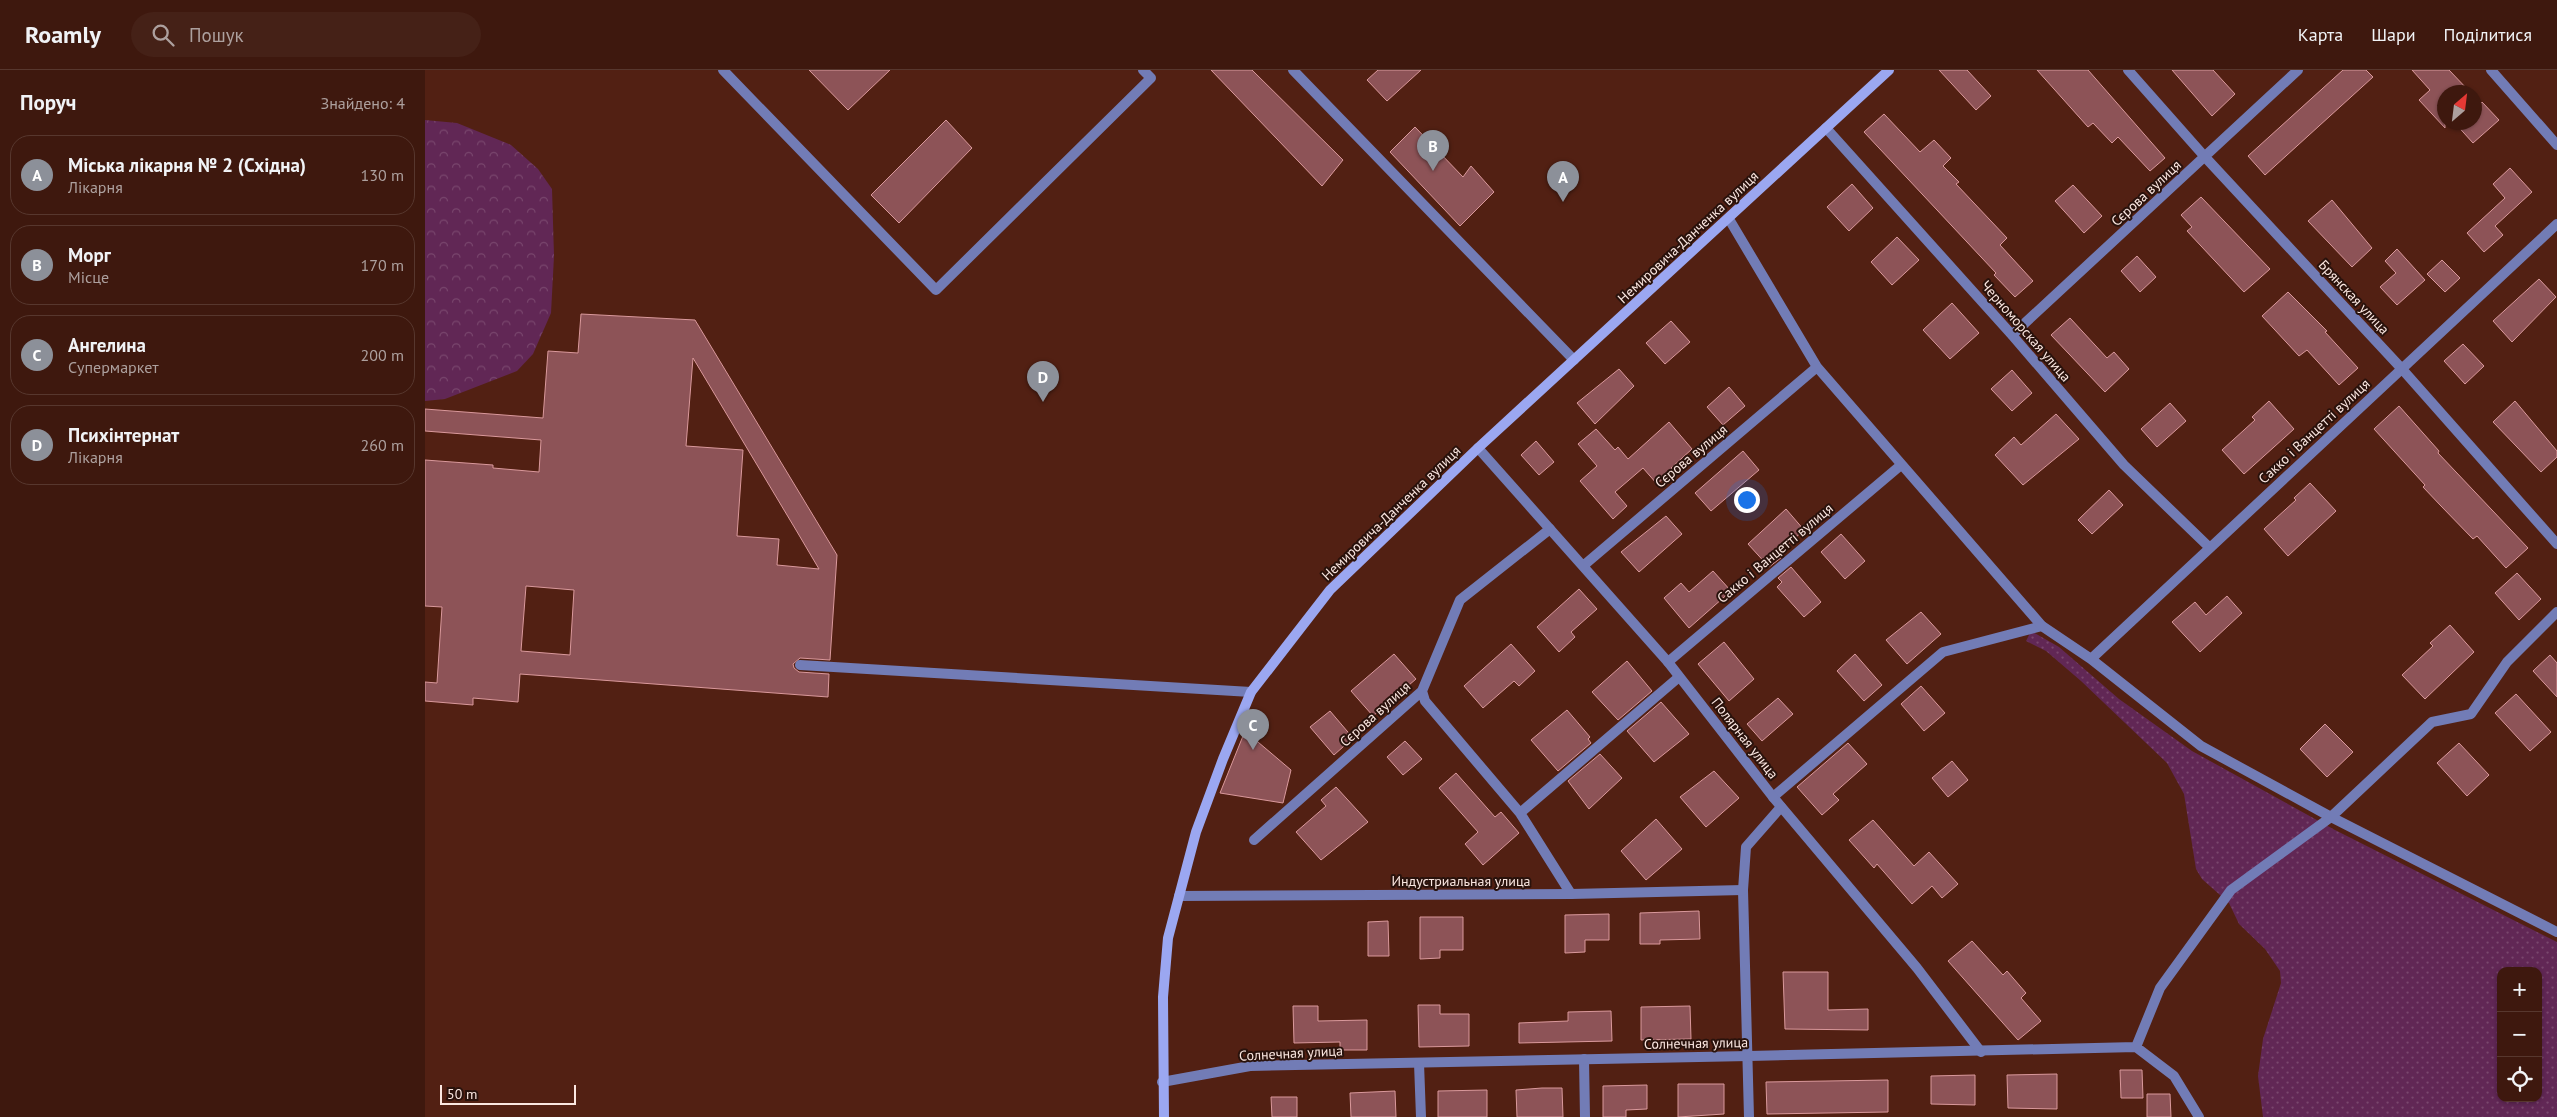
<!DOCTYPE html>
<html lang="uk">
<head>
<meta charset="utf-8">
<style>
  :root { --surface:#3e180e; --page:#452117; --text:#f1f3f6; --muted:#ada09e; --line:#57372e; --accent:#8c9099 }
  body { margin:0; font-family:"PT Sans",sans-serif; background:var(--page); color:var(--text) }
  .controls { position:absolute; right:15px; bottom:15px; display:grid; overflow:hidden; border-radius:10px; box-shadow:0 1px 4px #0004 }
  .controls button { width:45px; height:45px; display:grid; place-items:center; padding:0; border:0; border-bottom:1px solid var(--line); background:var(--surface); color:var(--text); font:25px sans-serif }
  .compass { position:absolute; left:2012px; top:15px; width:45px; height:45px; border-radius:50%; background:var(--surface); box-shadow:0 1px 4px #0004; rotate:28deg }
  .scale { position:absolute; left:15px; bottom:12px; width:136px; box-sizing:border-box; padding-left:5px; border:2px solid #fbe7e1; border-top:0; font-size:14px; line-height:18px; white-space:nowrap; color:#fbe7e1; -webkit-text-stroke:4px #29120c; paint-order:stroke }
  .you { position:absolute; left:1321px; top:429px; width:18px; height:18px; margin:-12px; border:4px solid #fff; border-radius:50%; background:#1a73e8; box-shadow:0 0 0 8px #1a73e833 }
  .badge { display:grid; place-items:center; width:32px; height:32px; border-radius:50%; background:var(--accent); color:#fff; font-size:16px; font-weight:700 }
  .pin { position:absolute; translate:-50% -41px; filter:drop-shadow(0 1px 2px #0008) }
  .pin::after { content:''; position:absolute; top:26px; width:18px; height:15px; background:inherit; clip-path:polygon(0 0,100% 0,50% 100%) }
  .list { margin:0; padding:0; list-style:none }
  h2 { display:flex; justify-content:space-between; align-items:center; height:65px; margin:0; padding:0 20px; font-size:21px }
  h2 small { font-size:16px; font-weight:400; color:var(--muted) }
  .list li { display:grid; grid-template-columns:32px 1fr auto; gap:15px; align-items:center; box-sizing:border-box; height:80px; margin:0 10px 10px; padding:0 10px; border:1px solid var(--line); border-radius:20px }
  .list b { display:block; font-size:19px; white-space:nowrap }
  .list p { margin:0; font-size:16px; white-space:nowrap; color:var(--muted) }
  .list em { font-size:16px; font-style:normal; color:var(--muted) }
  .icon { flex:none; width:28px; height:28px; fill:none; stroke:currentColor; stroke-width:2; stroke-linecap:round; stroke-linejoin:round }
  .map { position:relative; flex:none; width:2132px; height:1047px; overflow:hidden }
  header { display:flex; align-items:center; gap:30px; box-sizing:border-box; height:70px; padding:0 25px; background:var(--surface); border-bottom:1px solid var(--line) }
  header strong { font-size:24px }
  nav { display:flex; gap:28px; margin-inline-start:auto; font-size:18px }
  .search { width:350px; height:45px; background:var(--page); display:flex; align-items:center; gap:12px; box-sizing:border-box; padding:0 18px; border-radius:28px; color:var(--muted); font-size:19px }
  main { display:flex }
  aside { flex:1; background:var(--surface) }
  .map>svg:first-child { display:block }
</style>
</head>
<body>
<header>
<strong>Roamly</strong>
<div class="search"><svg class="icon" aria-label="search" viewBox="0 0 24 24"><circle cx="10" cy="10" r="6"/><path d="M15 15l6 6"/></svg>Пошук</div>
<nav><a>Карта</a><a>Шари</a><a>Поділитися</a></nav>
</header>
<main>
<aside>
<h2>Поруч<small>Знайдено: 4</small></h2>
<ul class="list">
<li><span class="badge">A</span><div><b>Міська лікарня № 2 (Східна)</b><p>Лікарня</p></div><em>130 m</em></li>
<li><span class="badge">B</span><div><b>Морг</b><p>Місце</p></div><em>170 m</em></li>
<li><span class="badge">C</span><div><b>Ангелина</b><p>Супермаркет</p></div><em>200 m</em></li>
<li><span class="badge">D</span><div><b>Психінтернат</b><p>Лікарня</p></div><em>260 m</em></li>
</ul>
</aside>
<div class="map">
<svg width="2132" height="1047" viewBox="0 0 2132 1047">
  <defs>
    <pattern id="grass-dots" width="8" height="8" patternUnits="userSpaceOnUse" patternTransform="scale(1.25)"><rect width="8" height="8" fill="#612755"/><path d="M2 2h.1M6 6h.1" fill="none" stroke="#79466d" stroke-width="1.8" stroke-linecap="round"/></pattern>
    <pattern id="forest-crowns" width="20" height="18" patternUnits="userSpaceOnUse" patternTransform="scale(1.25)"><rect width="20" height="18" fill="#612755"/><path d="M2 6a3 3 0 1 1 6 0M12 15a3 3 0 1 1 6 0" fill="none" stroke="#79466d"/></pattern>
  </defs>
  <rect width="100%" height="100%" fill="#522013"/>
  <!-- grass -->
  <path fill="url(#grass-dots)" fill-rule="evenodd" d="M1606 561 1634 577 1694 629 1767 681 1910 760 2132 872V1047H1838L1833 1006 1838 969 1856 913 1855 901 1840 879 1814 854 1804 833 1777 809 1771 799 1759 724 1742 693 1656 611 1621 581 1601 571ZM2076 901H2113V1028H2076Z"/>
  <!-- forest -->
  <path fill="url(#forest-crowns)" d="M0 50 32 53 86 75 113 99 127 119 129 186 126 243 108 284 92 301 20 329 0 331Z"/>
  <!-- building -->
  <path fill="#8d5357" stroke="#da999c" fill-rule="evenodd" d="M384 0H465L423 40Z
    M786 0H827L918 90 897 116Z
    M953 0H996L962 31 942 10Z
    M1514 0H1542L1566 26 1551 40Z
    M1612 0H1663L1740 88 1725 101 1693 67 1687 73 1668 53 1663 57Z
    M1747 0H1788L1810 24 1787 46Z
    M1918 0H1941L1948 7 1840 105 1823 86Z
    M1987 0H2024L2045 22H2020V58L1994 30 2005 20Z
    M2057 32 2074 50 2048 73 2029 52H2050V39Z
    M1459 44 1495 82 1509 70 1526 88 1518 96 1534 112 1531 114 1582 168 1575 175 1608 211 1590 227 1569 205 1571 203 1439 62Z
    M521 50 547 78 474 153 446 125Z
    M990 57 1038 107 1046 96 1069 122 1035 156 965 82Z
    M2085 98 2107 122 2070 156 2078 165 2059 182 2042 163 2080 128 2068 114Z
    M1427 114 1448 138 1424 161 1402 137Z
    M1648 115 1677 146 1659 163 1630 131Z
    M1776 127 1845 199 1819 222 1762 161 1767 157 1756 145Z
    M1907 130 1947 178 1927 197 1883 151Z
    M1472 167 1494 190 1467 215 1446 192Z
    M1972 179 2000 210 1972 235 1955 217 1971 203 1960 191Z
    M1712 186 1731 207 1715 222 1696 201Z
    M2017 190 2035 208 2020 222 2002 204Z
    M2114 209 2131 227 2087 272 2068 251Z
    M1863 222 1902 261 1900 262 1933 298 1914 315 1882 280 1874 286 1837 246Z
    M1527 233 1554 263 1525 289 1498 260Z
    M156 244 270 250 412 485 405 590 375 588 368 594 369 598 374 602 404 604 403 627 95 604 93 632 48 628V635L0 631V612L12 613 17 537 0 536V390L68 395V398L114 402 116 370 0 361V339L118 348 123 281 153 283ZM268 288 371 460 394 499 352 495 354 469 312 466 318 380 261 376ZM101 516 149 520 145 585 96 581Z
    M1645 248 1682 288 1689 282 1704 299 1680 322 1626 265Z
    M1246 251 1265 272 1240 294 1221 273Z
    M2038 274 2059 296 2040 314 2019 291Z
    M1194 299 1209 316 1170 354 1152 333Z
    M1587 300 1607 323 1587 341 1566 319Z
    M1304 317 1320 336 1298 355 1282 337Z
    M1844 331 1869 359 1819 404 1797 380 1830 350 1827 347Z
    M2090 331 2132 381V387L2116 402 2068 352Z
    M1745 333 1761 351 1732 377 1716 359Z
    M1974 336 2014 381 2013 383 2103 478 2081 498 2052 466 2048 469 2016 436 1998 417 2000 415 1949 359Z
    M1631 344 1654 369 1598 415 1570 385 1589 367 1596 375Z
    M1244 352 1267 379 1246 398 1248 400 1232 414 1218 398 1190 422 1202 436 1188 449 1155 411 1172 396 1153 374 1171 359 1190 380 1193 377 1203 389Z
    M1111 371 1129 392 1114 405 1096 385Z
    M1318 381 1334 400 1286 441 1270 423Z
    M1885 413 1911 441 1863 486 1839 459 1871 430 1869 428Z
    M1684 420 1698 435 1667 464 1653 450Z
    M1361 439 1379 460 1353 483 1357 487 1344 497 1323 474Z
    M1241 446 1257 464 1214 502 1196 482Z
    M1416 464 1440 491 1420 509 1396 482Z
    M1366 497 1396 532 1379 547 1352 517 1357 512 1353 508Z
    M1288 501 1306 521 1264 558 1239 528 1256 513 1264 522Z
    M2092 503 2116 529 2094 550 2070 523Z
    M1154 519 1172 539 1146 562 1150 567 1134 582 1112 557Z
    M1802 526 1817 543 1775 582 1747 552 1770 532 1781 545Z
    M1496 542 1516 564 1482 594 1461 570Z
    M2025 555 2049 582 2000 629 1977 605 2008 576 2005 573Z
    M1299 572 1329 609 1304 631 1273 594Z
    M1086 574 1110 601 1094 616 1089 611 1058 638 1039 616Z
    M969 584 991 609 948 646 926 621Z
    M1430 584 1457 615 1439 631 1412 601Z
    M2125 585 2132 593V627L2108 601Z
    M1202 591 1227 621 1193 650 1167 622Z
    M1496 616 1520 643 1499 661 1476 634Z
    M2091 624 2126 662 2105 681 2070 643Z
    M1353 628 1368 644 1337 671 1322 654Z
    M1236 632 1264 664 1229 692 1202 661Z
    M1142 640 1165 667 1163 669 1166 673 1133 701 1106 670Z
    M905 641 928 668 909 685 885 657Z
    M1900 654 1928 682 1902 707 1875 679Z
    M820 661 866 700 858 733 795 723Z
    M980 671 997 689 978 705 962 687Z
    M1423 673 1442 694 1408 724 1414 730 1397 745 1372 717Z
    M2034 673 2064 705 2042 726 2012 693Z
    M1175 684 1197 708 1164 739 1143 711Z
    M1527 691 1543 710 1523 727 1507 708Z
    M1289 701 1314 728 1281 757 1255 727Z
    M1031 703 1070 747 1076 742 1094 763 1058 795 1040 774 1053 762 1014 718Z
    M911 717 943 752 896 790 871 762 901 736 896 730Z
    M1231 749 1257 779 1221 810 1196 781Z
    M1448 750 1489 796 1504 782 1533 814 1517 828 1507 816 1487 834 1452 794 1449 798 1424 770Z
    M1274 841 1275 869 1235 870V874H1215V843Z
    M1184 844V870H1160V882L1140 883V845Z
    M995 847H1038V880H1015V888L995 889Z
    M963 851 964 886H943V852Z
    M1547 871 1578 905 1582 901 1601 923 1596 928 1616 951 1593 970 1523 891Z
    M1358 902H1403V940L1443 939V960L1360 959Z
    M993 935H1015V944H1044V976L994 977Z
    M868 936H893V951L942 950V980H915V972L869 973Z
    M1265 936 1266 969 1216 970V937Z
    M1186 941 1187 971 1094 973V953L1143 951V942Z
    M1695 1000H1717L1718 1028H1696Z
    M1632 1004V1039L1583 1038 1582 1005Z
    M1550 1005V1035L1506 1034V1006Z
    M1463 1010V1042L1342 1044 1341 1012Z
    M1253 1014H1299V1044L1253 1047Z
    M1222 1015V1039L1201 1040V1047H1178V1016Z
    M1117 1018H1137L1138 1047H1092L1091 1020Z
    M1062 1020V1047H1013V1021Z
    M970 1021 971 1047H926L925 1023Z
    M1722 1024H1745L1746 1047H1722Z
    M846 1027H872V1047H847Z"/>
  <g fill="none" stroke-linecap="round" stroke-linejoin="round">
    <!-- lane -->
    <path stroke="#727cb6" stroke-width="10" d="M298 0 511 220 726 8 718 0
      M868 0 1149 290
      M2066 0 2132 75
      M1243 592 1476 395
      M375 595 826 622
      M997 621 1000 631 1095 743
      M1348 727 1518 582 1617 556
      M829 770 997 621 1035 530 1125 459
      M1146 824 1095 743 1254 607
      M1711 977 1735 918 1806 820 1906 747
      M1324 986 1711 977 1749 1006 1774 1047
      M1159 989 1160 1047
      M994 993 996 1047
      M1324 1047 1318 820 1321 777 1356 737"/>
    <!-- street -->
    <path stroke="#727cb6" stroke-width="10" d="M1703 0 1780 87 1977 299 2132 474
      M1401 58 1587 265 1699 395 1785 478
      M1304 149 1392 297 1617 556 1666 589 1776 676 1906 747 2132 862
      M1587 265 1873 0
      M1053 378 1243 592 1348 727 1492 898 1556 982
      M1158 496 1392 297
      M1666 589 2132 154
      M1906 747 2007 652 2046 644 2082 592 2132 542
      M754 826 1146 824 1318 820
      M737 1012 825 996 1324 986"/>
    <!-- secondary -->
    <path stroke="#9ba7f1" stroke-width="10" d="M739 1047 738 927 743 868 771 762 798 689 826 622 905 520 1053 378 1464 0"/>
  </g>
  <g text-anchor="middle" stroke-width="4" stroke-linejoin="round" paint-order="stroke">
    <!-- street labels -->
    <g font-size="14" fill="#fbe7e1" stroke="#29120c">
      <text transform="translate(1721 123) rotate(-43)" y="5">Сєрова вулиця</text>
      <text transform="translate(1263 167) rotate(-43)" y="5">Немировича-Данченка вулиця</text>
      <text transform="translate(1929 227) rotate(47)" y="5">Брянская улица</text>
      <text transform="translate(1601 261) rotate(49)" y="5">Черноморская улица</text>
      <text transform="translate(1889 361) rotate(-43)" y="5">Сакко і Ванцетті вулиця</text>
      <text transform="translate(1266 386) rotate(-40)" y="5">Сєрова вулиця</text>
      <text transform="translate(966 443) rotate(-44)" y="5">Немировича-Данченка вулиця</text>
      <text transform="translate(1350 483) rotate(-40)" y="5">Сакко і Ванцетті вулиця</text>
      <text transform="translate(950 644) rotate(-42)" y="5">Сєрова вулиця</text>
      <text transform="translate(1320 668) rotate(52)" y="5">Полярная улица</text>
      <text x="1036" y="816">Индустриальная улица</text>
      <text transform="translate(1271 973) rotate(-1)" y="5">Солнечная улица</text>
      <text transform="translate(866 983) rotate(-3)" y="5">Солнечная улица</text>
    </g>
  </g>
</svg>
<div class="controls">
<button>+</button>
<button>−</button>
<button><svg class="icon" aria-label="locate" viewBox="0 0 24 24"><circle cx="12" cy="12" r="6"/><path d="M12 2v4M12 18v4M2 12h4M18 12h4"/></svg></button>
</div>
<svg class="compass" viewBox="-18 -18 36 36"><path d="M0-13l5 13h-10z" fill="#e53935"/><path d="M0 13l5-13h-10z" fill="#ada09e"/></svg>
<div class="scale">50 m</div>
<div class="you"></div>
<div class="pin badge" style="left:1138px;top:132px">A</div>
<div class="pin badge" style="left:1008px;top:101px">B</div>
<div class="pin badge" style="left:828px;top:680px">C</div>
<div class="pin badge" style="left:618px;top:332px">D</div>
</div>
</main>
</body>
</html>
